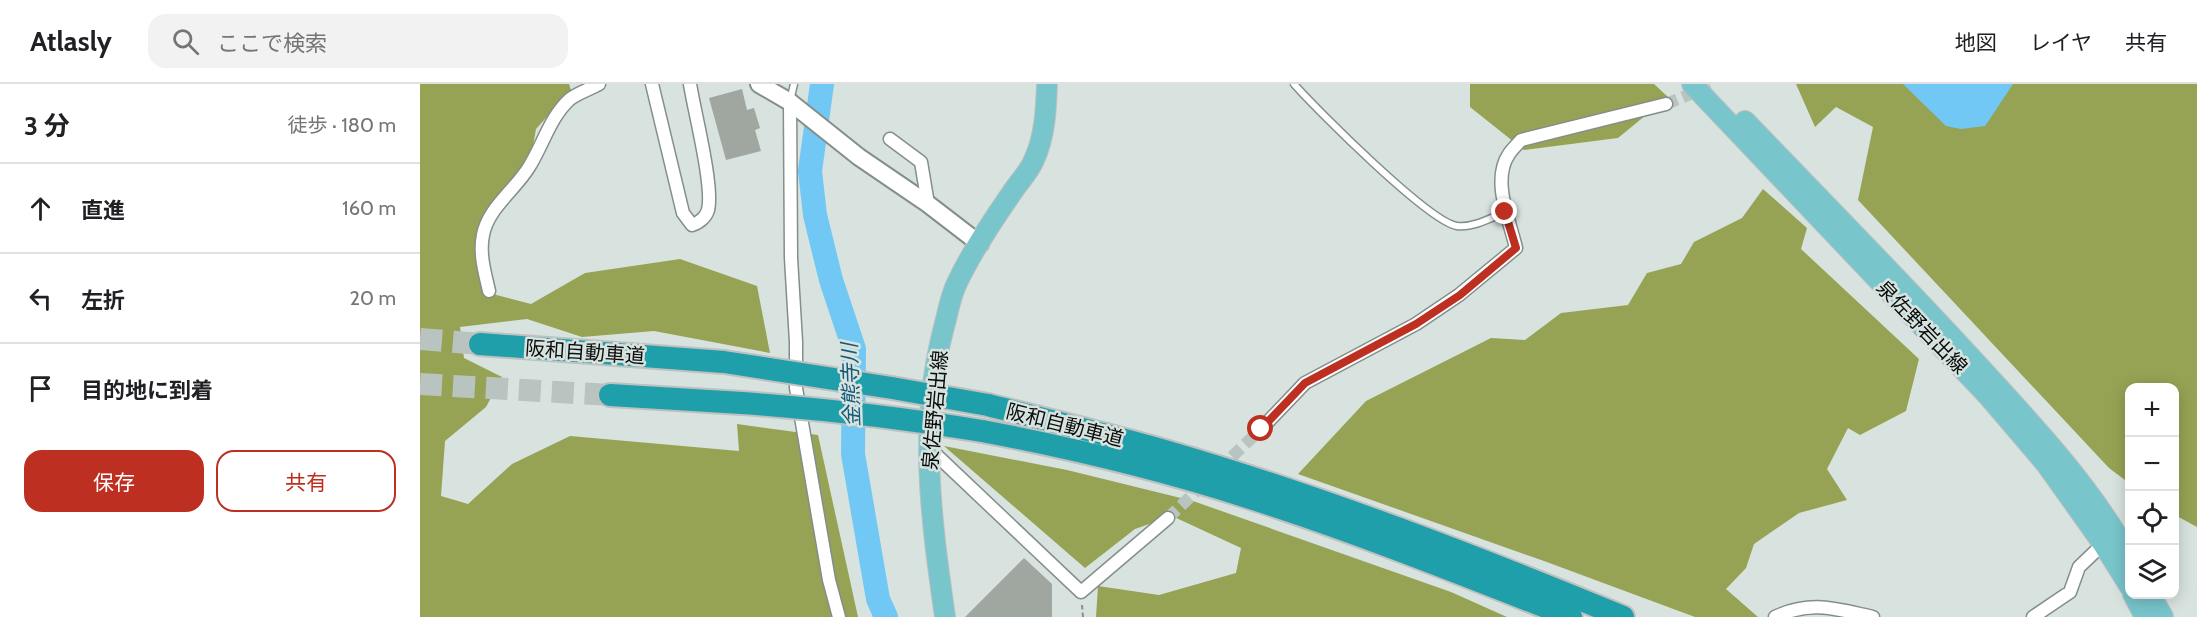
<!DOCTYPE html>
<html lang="ja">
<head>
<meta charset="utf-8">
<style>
  :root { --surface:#fff; --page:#f2f2f2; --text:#202124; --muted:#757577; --line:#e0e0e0; --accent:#bd3021 }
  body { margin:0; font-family:Cabin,"Noto Sans JP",sans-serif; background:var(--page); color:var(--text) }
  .controls { position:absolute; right:18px; bottom:18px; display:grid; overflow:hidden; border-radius:12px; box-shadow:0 3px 15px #0003 }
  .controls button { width:54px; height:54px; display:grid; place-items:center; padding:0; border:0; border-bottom:2px solid var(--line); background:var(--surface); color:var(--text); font:30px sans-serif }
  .stop { position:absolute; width:18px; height:18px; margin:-14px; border:4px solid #bd3021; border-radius:50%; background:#fff }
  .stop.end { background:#bd3021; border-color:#fff; box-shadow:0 2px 6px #0008 }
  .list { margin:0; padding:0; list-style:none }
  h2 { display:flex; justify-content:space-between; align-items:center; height:78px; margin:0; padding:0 24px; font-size:26px }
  h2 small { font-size:20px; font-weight:400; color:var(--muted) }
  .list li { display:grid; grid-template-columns:39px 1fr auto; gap:18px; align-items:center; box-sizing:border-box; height:90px; padding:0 24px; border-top:2px solid var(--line) }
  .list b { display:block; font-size:22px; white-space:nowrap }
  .list em { font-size:20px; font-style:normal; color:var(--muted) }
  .actions { display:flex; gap:12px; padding:18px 24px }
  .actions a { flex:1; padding:14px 0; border:2px solid var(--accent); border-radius:18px; text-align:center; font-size:21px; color:var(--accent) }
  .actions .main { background:var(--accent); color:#fff }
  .icon { flex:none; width:33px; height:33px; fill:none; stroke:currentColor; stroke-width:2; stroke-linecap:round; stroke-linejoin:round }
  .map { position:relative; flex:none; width:1777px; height:533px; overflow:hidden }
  header { display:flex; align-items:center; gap:36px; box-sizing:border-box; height:84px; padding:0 30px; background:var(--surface); border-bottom:2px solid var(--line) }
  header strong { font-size:28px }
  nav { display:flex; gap:33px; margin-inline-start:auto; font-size:21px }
  .search { width:420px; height:54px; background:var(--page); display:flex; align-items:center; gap:15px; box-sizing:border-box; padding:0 21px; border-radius:18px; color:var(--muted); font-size:22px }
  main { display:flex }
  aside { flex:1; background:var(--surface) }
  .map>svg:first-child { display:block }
</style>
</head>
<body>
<header>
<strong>Atlasly</strong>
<div class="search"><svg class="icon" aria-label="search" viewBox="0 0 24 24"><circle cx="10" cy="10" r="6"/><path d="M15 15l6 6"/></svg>ここで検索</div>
<nav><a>地図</a><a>レイヤ</a><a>共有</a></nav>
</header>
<main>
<aside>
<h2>3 分<small>徒歩 · 180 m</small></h2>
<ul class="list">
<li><svg class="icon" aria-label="ahead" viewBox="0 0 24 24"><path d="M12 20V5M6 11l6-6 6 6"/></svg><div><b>直進</b></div><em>160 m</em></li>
<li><svg class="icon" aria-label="left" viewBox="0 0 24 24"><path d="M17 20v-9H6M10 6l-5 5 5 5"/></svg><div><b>左折</b></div><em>20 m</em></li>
<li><svg class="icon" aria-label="arrive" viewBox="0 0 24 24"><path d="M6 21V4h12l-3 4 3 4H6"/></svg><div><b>目的地に到着</b></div></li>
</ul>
<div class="actions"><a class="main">保存</a><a>共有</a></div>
</aside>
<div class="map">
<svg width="1777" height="533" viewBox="0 0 1777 533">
  <rect width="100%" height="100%" fill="#d8e3df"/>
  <!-- forest -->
  <path fill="#96a354" d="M0 0H149L151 6 116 45 111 74 56 148 65 208 111 220 165 189 260 175 337 202 350 269 234 247 162 253 107 235 40 243 44 274 82 293 66 323 25 357 21 412 48 420 92 380 150 352 319 367 317 340 398 351 438 533H0Z
    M1050 0H1234L1248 13 1198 54 1104 66 1050 23Z
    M1376 0H1777V443L1755 431 1754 304H1710L1709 399 1689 384 1438 116 1453 43 1416 23 1395 43Z
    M1343 105 1387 144 1381 165 1499 275 1486 327 1440 351 1428 344 1407 385 1427 416 1379 429 1334 460 1326 484 1306 505 1338 533H1275L1124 477 878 390 946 317 1071 254 1105 256 1141 229 1208 221 1227 189 1261 180 1274 158 1322 134Z
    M524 362 647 386 773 417 1031 508 1087 533H676L678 502 739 511 816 489 821 464 752 432 715 445 665 484Z"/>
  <!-- water -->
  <path fill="#72c8f5" d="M1483 0H1593L1565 42 1541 45 1526 42Z"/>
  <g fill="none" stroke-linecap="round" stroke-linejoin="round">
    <!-- river -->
    <path stroke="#72c8f5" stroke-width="24" d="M402 0 390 87 395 131 411 196 434 265 433 370 458 515 466 533"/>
  </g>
  <!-- building -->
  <path fill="#a0a7a0" d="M322 5 327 26 334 24 340 44 335 46 341 67 306 76 289 14Z
    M604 474 632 500V533H545Z"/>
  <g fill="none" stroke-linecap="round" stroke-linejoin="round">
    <!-- street-tunnel -->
    <path stroke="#b9c3bf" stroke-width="12" stroke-dasharray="12 6" stroke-linecap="butt" d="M1246 20 1295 0
      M799 385 841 345
      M748 434 787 397"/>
    <!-- highway-tunnel -->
    <path stroke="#b9c3bf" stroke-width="22" stroke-dasharray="22 11" stroke-linecap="butt" d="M0 255 60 260
      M0 300 190 311"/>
    <!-- lane casing -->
    <g stroke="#848e8b" stroke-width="9">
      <path id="lane" d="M874 0C897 26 1009 138 1037 142 1053 144 1071 134 1085 128
        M370 17 374 0"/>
    </g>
    <!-- street casing -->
    <g stroke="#848e8b" stroke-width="15">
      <path id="street" d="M232 0 263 129 272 141C279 139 286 133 288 126 294 103 274 26 270 0
        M370 18 371 174 376 258V304L409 496 419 533
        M470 55 501 78 508 120
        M69 207C65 189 59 170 63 151 68 124 95 106 109 83 123 61 130 33 150 15 158 9 170 5 179 0
        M841 345 885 299 996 240 1039 211 1096 164C1090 137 1071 96 1089 70 1092 65 1097 61 1101 56L1246 20
        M509 364 661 508 748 434
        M1355 533C1391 516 1416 525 1453 533
        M1613 533 1650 508 1659 483 1683 460"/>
    </g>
    <!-- secondary casing -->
    <g stroke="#848e8b" stroke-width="20">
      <path id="secondary" d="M339 0 370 18 439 73 508 120 560 160"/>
    </g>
    <!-- primary casing -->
    <g stroke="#bfc0c0" stroke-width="22">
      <path id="primary" d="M1272 0 1569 313 1626 380 1683 460 1710 503
        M1325 37C1403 118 1482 198 1558 281 1613 341 1670 401 1710 473
        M1713 510 1725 533
        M1730 510 1743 533
        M525 533C511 434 498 342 524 243 528 229 530 213 537 199 550 171 573 136 591 110 598 99 609 88 614 76 625 52 626 26 627 0"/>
    </g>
    <!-- highway casing -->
    <g stroke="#bfc0c0" stroke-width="26">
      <path id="highway" d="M60 260 304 278
        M190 311 322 319
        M568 321C627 336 686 350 745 367 900 412 1053 471 1203 533
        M562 347C652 364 740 385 827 413 937 448 1044 491 1151 533"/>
    </g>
    <!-- path -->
    <path stroke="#878f8c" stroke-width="2" stroke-dasharray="4.5 3" stroke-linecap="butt" d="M662 521 663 533"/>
    <!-- lane -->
    <use href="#lane" stroke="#fff" stroke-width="6"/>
    <!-- street -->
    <use href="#street" stroke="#fff" stroke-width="12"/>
    <!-- secondary -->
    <use href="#secondary" stroke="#fff" stroke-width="16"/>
    <!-- primary -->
    <use href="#primary" stroke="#78c5cc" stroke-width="20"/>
    <!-- highway -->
    <use href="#highway" stroke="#1e9faa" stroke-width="22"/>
    <!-- highway-bridge casing -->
    <g stroke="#bfc0c0" stroke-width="26" stroke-linecap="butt">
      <path id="highway-bridge" d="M304 278 472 304 568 321
        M322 319C403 325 483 334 562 347"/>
    </g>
    <!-- highway-bridge -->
    <use href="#highway-bridge" stroke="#1e9faa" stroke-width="22"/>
  </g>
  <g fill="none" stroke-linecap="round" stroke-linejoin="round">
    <!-- route -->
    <path stroke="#bd3021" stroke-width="8" d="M841 345 885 299 996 240 1040 211 1096 164 1085 128"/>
  </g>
  <g text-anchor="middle" stroke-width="5" stroke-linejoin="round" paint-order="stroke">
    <!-- street labels -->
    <g font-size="20" fill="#090d0c" stroke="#d8e3df">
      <text transform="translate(1502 243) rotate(46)" y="7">泉佐野岩出線</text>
      <text transform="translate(165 268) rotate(4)" y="7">阪和自動車道</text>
      <text transform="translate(515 326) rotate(-85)" y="7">泉佐野岩出線</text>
      <text transform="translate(645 341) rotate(14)" y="7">阪和自動車道</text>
    </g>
    <!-- water labels -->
    <g font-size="21" font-style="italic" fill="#165a78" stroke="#d8e3df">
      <text transform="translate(431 301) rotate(-92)" y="7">金熊寺川</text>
    </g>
  </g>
</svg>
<div class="controls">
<button>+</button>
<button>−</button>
<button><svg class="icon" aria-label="locate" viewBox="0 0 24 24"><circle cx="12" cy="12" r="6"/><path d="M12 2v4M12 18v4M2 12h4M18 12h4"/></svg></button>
<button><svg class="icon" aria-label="layers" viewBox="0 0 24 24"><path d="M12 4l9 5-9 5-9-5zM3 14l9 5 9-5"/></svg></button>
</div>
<div class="stop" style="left:841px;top:345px"></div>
<div class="stop end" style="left:1085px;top:128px"></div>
</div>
</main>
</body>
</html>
